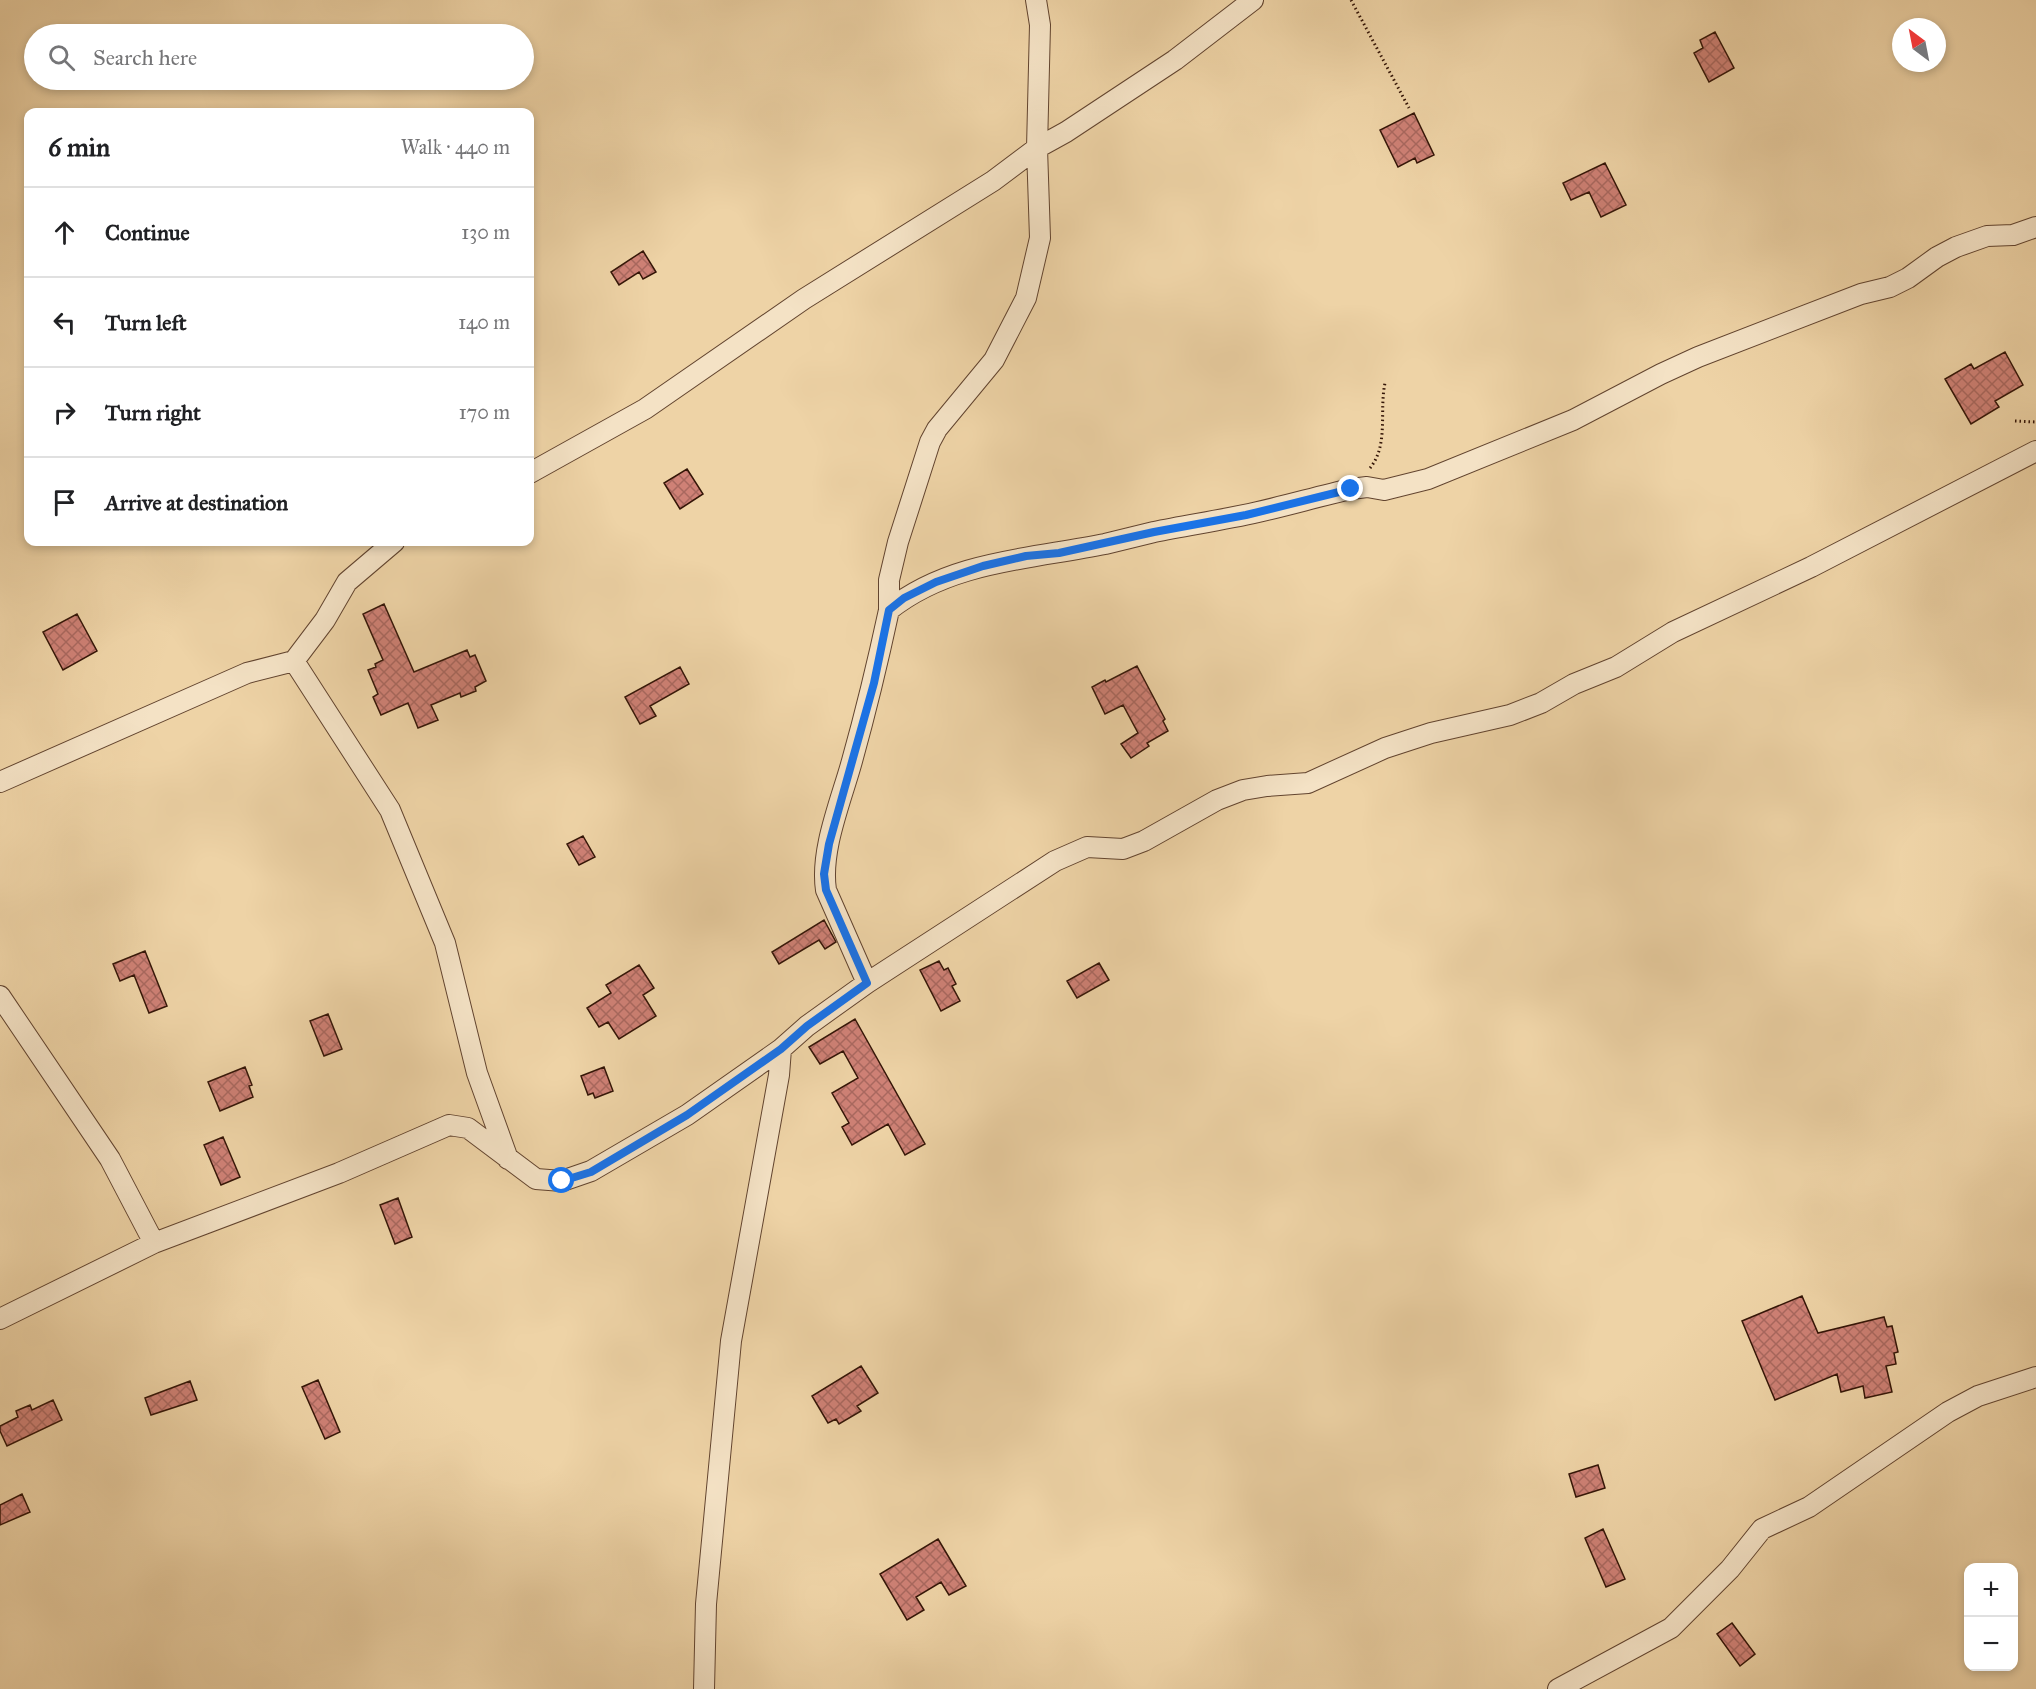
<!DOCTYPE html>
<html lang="en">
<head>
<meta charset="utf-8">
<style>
  :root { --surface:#fff; --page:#f6f6f6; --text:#202124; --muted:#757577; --line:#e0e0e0 }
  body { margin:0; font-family:"IM FELL Great Primer",serif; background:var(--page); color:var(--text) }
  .controls { position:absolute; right:18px; bottom:18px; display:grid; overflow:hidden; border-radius:12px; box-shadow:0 3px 9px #0003 }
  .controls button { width:54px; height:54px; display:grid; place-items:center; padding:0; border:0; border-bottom:2px solid var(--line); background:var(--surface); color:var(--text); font:30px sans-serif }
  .compass { position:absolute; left:1892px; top:18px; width:54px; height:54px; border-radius:50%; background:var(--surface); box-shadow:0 3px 9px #0003; rotate:328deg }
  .stop { position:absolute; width:18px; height:18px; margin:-14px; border:4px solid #1a73e8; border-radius:50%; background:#fff }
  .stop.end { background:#1a73e8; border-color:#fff; box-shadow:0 2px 6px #0008 }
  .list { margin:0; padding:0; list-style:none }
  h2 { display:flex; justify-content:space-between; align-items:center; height:78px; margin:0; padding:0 24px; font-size:26px }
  h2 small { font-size:20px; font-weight:400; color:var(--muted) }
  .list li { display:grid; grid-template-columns:39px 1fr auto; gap:18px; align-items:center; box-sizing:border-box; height:90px; padding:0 24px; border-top:2px solid var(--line) }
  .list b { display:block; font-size:22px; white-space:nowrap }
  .list em { font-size:20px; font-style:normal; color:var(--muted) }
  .icon { flex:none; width:33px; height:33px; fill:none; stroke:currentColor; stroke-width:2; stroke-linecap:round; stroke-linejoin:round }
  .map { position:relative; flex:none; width:2036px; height:1689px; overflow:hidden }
  .search { position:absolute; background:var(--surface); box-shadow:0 3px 9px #0003; left:24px; top:24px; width:510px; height:66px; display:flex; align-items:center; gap:15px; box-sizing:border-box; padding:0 21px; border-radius:33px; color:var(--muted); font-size:22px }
  .panel { position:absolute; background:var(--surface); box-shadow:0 3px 9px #0003; left:24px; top:108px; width:510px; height:438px; border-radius:12px }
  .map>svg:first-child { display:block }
</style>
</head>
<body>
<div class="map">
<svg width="2036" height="1689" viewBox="0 0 2036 1689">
  <defs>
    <pattern id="building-cross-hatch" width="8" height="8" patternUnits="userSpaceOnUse" patternTransform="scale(1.5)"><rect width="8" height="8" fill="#cf8176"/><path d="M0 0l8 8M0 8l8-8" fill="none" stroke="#a9685f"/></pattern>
  </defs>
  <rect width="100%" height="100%" fill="#eed3a6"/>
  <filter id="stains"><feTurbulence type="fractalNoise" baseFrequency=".00333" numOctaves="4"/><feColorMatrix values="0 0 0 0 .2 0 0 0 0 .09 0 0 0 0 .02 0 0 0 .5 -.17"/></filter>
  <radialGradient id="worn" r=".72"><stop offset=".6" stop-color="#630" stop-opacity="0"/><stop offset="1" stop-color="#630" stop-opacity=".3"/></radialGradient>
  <!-- building -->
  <path fill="url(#building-cross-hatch)" stroke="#341507" stroke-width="1.5" d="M1715 32 1734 68 1709 82 1694 53 1703 48 1700 40Z
    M1414 113 1434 155 1417 163 1415 158 1398 167 1380 130Z
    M1605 163 1626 205 1601 217 1589 192 1571 200 1563 183Z
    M643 251 656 272 643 279 639 272 619 285 611 272Z
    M2005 352 2023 385 1995 401 1999 407 1971 424 1945 379 1971 364 1974 369Z
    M687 469 703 494 680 509 664 483Z
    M384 604 414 672 467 650 470 657 475 655 486 681 475 687 476 691 461 697 460 693 431 705 438 720 418 728 408 703 381 715 373 697 378 694 368 670 376 667 375 664 383 660 363 614Z
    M77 614 97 651 63 670 43 632Z
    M1137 666 1165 719 1163 721 1168 731 1147 743 1149 746 1131 758 1121 744 1138 733 1123 705 1105 714 1092 687 1105 680 1106 682Z
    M680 667 689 684 650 706 656 716 640 724 625 697Z
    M583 836 595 857 579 865 567 844Z
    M824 920 836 942 825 949 819 940 779 964 772 952Z
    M145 951 167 1006 149 1013 134 975 120 981 113 964Z
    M939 961 944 970 948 968 956 984 952 986 960 1001 941 1011 920 970Z
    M1099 963 1109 980 1077 998 1067 981Z
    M639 965 654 988 643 995 656 1016 619 1039 608 1022 599 1027 587 1008 611 993 606 985Z
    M328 1014 342 1049 324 1056 310 1021Z
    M855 1019 925 1144 905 1155 888 1124 852 1145 842 1127 849 1123 832 1093 858 1078 843 1051 820 1064 809 1047Z
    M245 1067 252 1085 249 1086 253 1097 220 1111 208 1082Z
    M604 1067 613 1091 595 1098 593 1093 588 1095 581 1076Z
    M223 1137 240 1177 221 1185 204 1145Z
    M398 1198 412 1237 395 1244 380 1205Z
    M1802 1296 1818 1333 1884 1317 1887 1327 1892 1326 1898 1352 1894 1353 1896 1364 1886 1366 1892 1392 1865 1398 1863 1386 1841 1392 1837 1374 1775 1400 1742 1321Z
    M861 1366 878 1393 857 1406 861 1411 839 1424 836 1419 828 1423 812 1396Z
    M318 1380 340 1432 325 1439 302 1387Z
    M190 1381 197 1400 151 1415 145 1398Z
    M53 1400 62 1420 7 1446 0 1431V1426L18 1417 16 1411 30 1405 32 1410Z
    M1598 1465 1605 1488 1576 1497 1569 1474Z
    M22 1494 30 1512 0 1525V1505Z
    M1603 1529 1625 1579 1606 1587 1585 1538Z
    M938 1539 966 1586 949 1595 941 1582 916 1597 924 1610 907 1620 880 1574Z
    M1732 1623 1755 1654 1740 1666 1717 1634Z"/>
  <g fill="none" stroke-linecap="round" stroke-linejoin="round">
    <!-- minor casing -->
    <g stroke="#62442f" stroke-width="22">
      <path id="minor" d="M1036 0 1040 25 1037 148 1040 238 1026 298 994 360 937 429 930 442 898 542 889 580V610C950 561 1031 559 1105 544 1121 540 1138 536 1154 532 1188 525 1223 520 1258 512 1289 505 1320 496 1351 489L1367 487 1384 490 1428 479 1573 420 1661 374 1698 357 1861 294 1890 287 1908 278 1937 257 1956 247 1987 236 2013 235 2036 227
        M530 473 645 409 804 299 993 181 1037 148 1066 132 1175 60 1253 0
        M294 661 390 810 445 943 477 1073 508 1159
        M0 782 247 673 294 661 325 620 347 582 394 542
        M867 983 826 890C820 850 841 801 852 761 866 711 878 661 889 610
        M0 996 110 1159 154 1243
        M0 1319 154 1243 339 1173 449 1125 468 1128 536 1179 562 1181 591 1171 687 1115 781 1049 807 1026 867 983 1055 861 1087 847 1123 849 1144 841 1217 800 1243 790 1267 786 1308 783 1385 748 1431 733 1510 715 1541 703 1574 684 1616 667 1673 632 1811 567 2036 451
        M704 1689 706 1604 731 1341 779 1075 781 1049
        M1558 1689 1671 1628 1730 1569 1762 1529 1809 1507 1948 1412 1978 1396 2036 1377"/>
    </g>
    <!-- path -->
    <path stroke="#341507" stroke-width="3" stroke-dasharray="1.5 3" stroke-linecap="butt" d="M1351 0 1409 108
      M2015 421 2036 422
      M1370 468C1389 445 1379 411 1385 383"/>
    <!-- minor -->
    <use href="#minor" stroke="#f4e2c5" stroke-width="20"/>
  </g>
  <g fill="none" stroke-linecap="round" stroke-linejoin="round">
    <!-- route -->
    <path stroke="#1a73e8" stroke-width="8" d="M562 1181 591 1172 687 1115 781 1049 807 1026 867 983 826 890 824 874 829 844 874 683 889 610 904 598 936 582 983 566 1026 556 1059 553 1154 532 1246 515 1351 489"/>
  </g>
  <rect width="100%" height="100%" filter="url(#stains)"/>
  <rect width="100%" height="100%" fill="url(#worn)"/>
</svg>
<div class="controls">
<button>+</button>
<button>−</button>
</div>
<svg class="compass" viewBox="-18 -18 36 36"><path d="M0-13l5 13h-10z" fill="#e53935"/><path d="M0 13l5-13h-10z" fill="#757577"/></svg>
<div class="stop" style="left:562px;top:1181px"></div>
<div class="stop end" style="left:1351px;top:489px"></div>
<div class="search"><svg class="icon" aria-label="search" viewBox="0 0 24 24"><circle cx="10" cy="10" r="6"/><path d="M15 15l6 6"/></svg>Search here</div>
<section class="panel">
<h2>6 min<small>Walk · 440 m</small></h2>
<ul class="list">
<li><svg class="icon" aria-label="ahead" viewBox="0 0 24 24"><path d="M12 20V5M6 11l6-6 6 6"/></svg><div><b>Continue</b></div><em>130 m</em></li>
<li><svg class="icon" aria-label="left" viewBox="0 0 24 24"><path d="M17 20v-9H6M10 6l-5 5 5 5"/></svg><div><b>Turn left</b></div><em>140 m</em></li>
<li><svg class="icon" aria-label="right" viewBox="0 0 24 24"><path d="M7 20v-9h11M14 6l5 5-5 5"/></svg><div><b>Turn right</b></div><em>170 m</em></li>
<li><svg class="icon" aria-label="arrive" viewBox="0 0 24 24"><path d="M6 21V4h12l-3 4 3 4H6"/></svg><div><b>Arrive at destination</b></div></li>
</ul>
</section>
</div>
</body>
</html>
